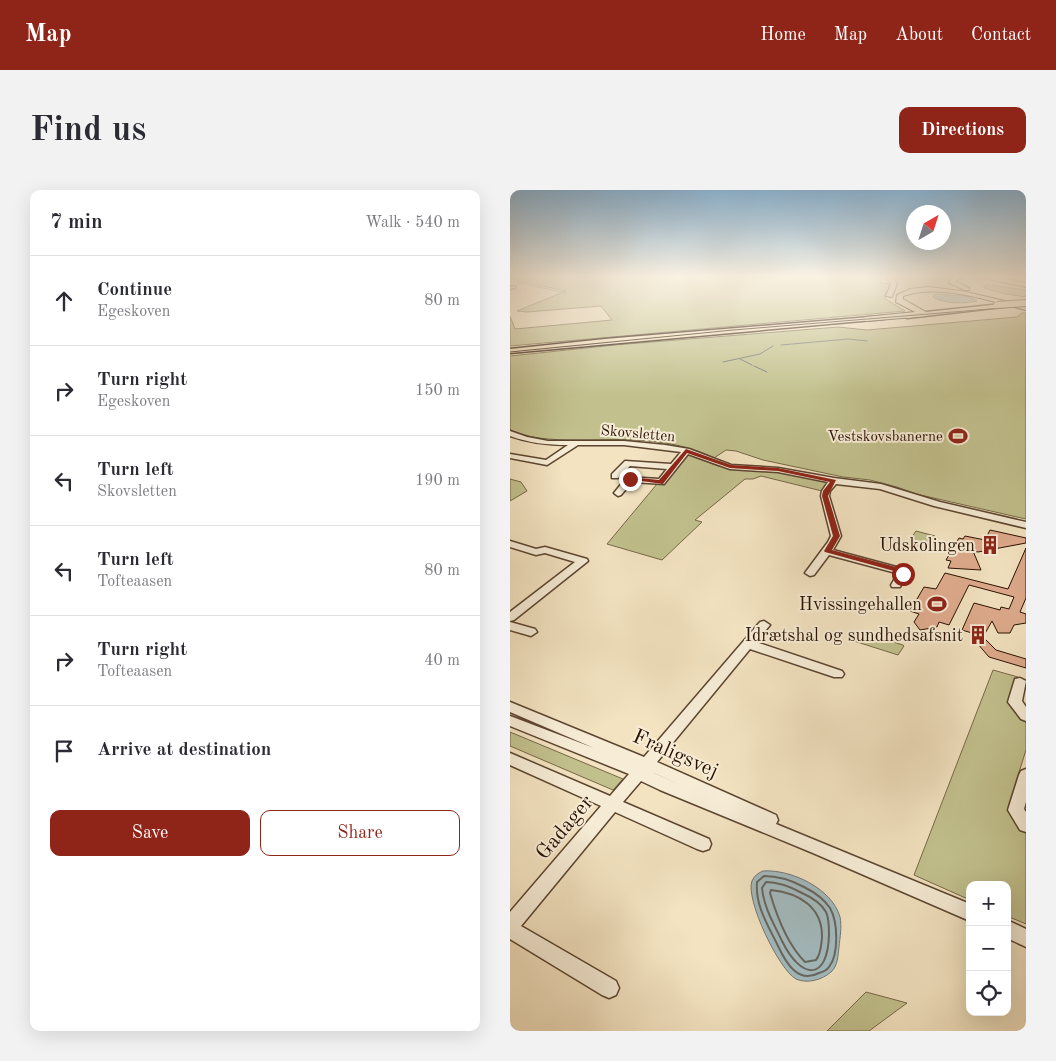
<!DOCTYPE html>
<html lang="en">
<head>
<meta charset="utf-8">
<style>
  :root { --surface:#fff; --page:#f2f2f3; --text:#2b2b33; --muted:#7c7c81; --line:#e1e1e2; --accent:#8f2418 }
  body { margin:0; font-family:"Old Standard TT",serif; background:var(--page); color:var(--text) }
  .controls { position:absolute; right:15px; bottom:15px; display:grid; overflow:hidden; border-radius:10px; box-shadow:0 5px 20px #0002 }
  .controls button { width:45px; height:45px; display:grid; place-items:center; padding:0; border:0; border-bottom:1px solid var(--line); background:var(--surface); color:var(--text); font:25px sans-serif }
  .compass { position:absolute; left:396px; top:15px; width:45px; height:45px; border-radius:50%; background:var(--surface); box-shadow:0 5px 20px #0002; rotate:39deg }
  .stop { position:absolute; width:15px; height:15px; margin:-11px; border:4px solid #8f2418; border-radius:50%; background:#fff }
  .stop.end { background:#8f2418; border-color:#fff; box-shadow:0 1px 5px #0008 }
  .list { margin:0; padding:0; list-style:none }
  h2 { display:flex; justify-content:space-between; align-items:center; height:65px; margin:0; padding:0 20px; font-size:21px }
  h2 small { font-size:16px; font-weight:400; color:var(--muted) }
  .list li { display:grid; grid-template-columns:32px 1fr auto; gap:15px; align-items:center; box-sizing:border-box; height:90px; padding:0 20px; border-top:1px solid var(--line) }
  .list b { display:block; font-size:19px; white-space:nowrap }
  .list p { margin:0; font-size:16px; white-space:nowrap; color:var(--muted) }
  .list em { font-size:16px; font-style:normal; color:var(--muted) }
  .actions { display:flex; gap:10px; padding:15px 20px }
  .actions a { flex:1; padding:11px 0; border:1px solid var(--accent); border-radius:10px; text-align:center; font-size:18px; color:var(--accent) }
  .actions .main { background:var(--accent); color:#fff }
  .icon { flex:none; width:28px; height:28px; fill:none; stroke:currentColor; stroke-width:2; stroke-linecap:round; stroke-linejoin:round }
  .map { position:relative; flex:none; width:516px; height:841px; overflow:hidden; border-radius:10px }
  header { display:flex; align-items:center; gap:30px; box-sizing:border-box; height:70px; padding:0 25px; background:var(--accent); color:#fff }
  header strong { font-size:24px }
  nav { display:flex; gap:28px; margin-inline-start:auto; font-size:18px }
  .intro { display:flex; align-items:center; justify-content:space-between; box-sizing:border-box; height:120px; padding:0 30px }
  h1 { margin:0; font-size:35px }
  .button { padding:12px 22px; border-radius:10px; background:var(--accent); color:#fff; font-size:18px; font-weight:700 }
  main { display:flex; gap:30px; padding:0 30px }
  aside { flex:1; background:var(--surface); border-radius:10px; box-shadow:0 5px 20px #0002 }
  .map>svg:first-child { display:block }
</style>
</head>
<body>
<header>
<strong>Map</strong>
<nav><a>Home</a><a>Map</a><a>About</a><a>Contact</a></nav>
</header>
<div class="intro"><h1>Find us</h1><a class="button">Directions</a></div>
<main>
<aside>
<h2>7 min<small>Walk · 540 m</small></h2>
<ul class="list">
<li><svg class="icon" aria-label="ahead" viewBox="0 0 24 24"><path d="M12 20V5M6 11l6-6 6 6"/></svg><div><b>Continue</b><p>Egeskoven</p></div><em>80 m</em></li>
<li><svg class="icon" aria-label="right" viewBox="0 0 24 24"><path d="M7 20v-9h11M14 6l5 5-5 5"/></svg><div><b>Turn right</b><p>Egeskoven</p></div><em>150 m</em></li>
<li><svg class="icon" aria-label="left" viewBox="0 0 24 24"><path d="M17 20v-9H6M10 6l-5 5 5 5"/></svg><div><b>Turn left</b><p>Skovsletten</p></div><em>190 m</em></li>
<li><svg class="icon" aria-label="left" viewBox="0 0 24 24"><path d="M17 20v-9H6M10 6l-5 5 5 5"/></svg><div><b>Turn left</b><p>Tofteaasen</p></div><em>80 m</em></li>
<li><svg class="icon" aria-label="right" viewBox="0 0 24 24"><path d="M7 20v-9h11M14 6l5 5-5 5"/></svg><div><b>Turn right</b><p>Tofteaasen</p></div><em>40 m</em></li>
<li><svg class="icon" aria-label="arrive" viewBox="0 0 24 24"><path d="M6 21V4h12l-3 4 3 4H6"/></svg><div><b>Arrive at destination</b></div></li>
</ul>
<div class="actions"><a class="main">Save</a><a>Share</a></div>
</aside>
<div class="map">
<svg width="516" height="841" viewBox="0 0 516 841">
  <rect width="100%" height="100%" fill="#f3e3c1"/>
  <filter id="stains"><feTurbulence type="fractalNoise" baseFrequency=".004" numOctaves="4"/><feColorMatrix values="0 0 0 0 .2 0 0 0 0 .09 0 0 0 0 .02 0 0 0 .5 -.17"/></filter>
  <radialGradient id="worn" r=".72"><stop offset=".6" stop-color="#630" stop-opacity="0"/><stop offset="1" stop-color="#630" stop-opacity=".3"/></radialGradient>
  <!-- green -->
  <path fill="#c2c18e" stroke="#766847" d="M0 87H368L371 93 381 94 374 106 377 110 395 121 0 156V126L5 139 102 130 91 116 17 122 7 121 56 101 0 89Z
    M478 95 516 100V107L496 104 474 98V96Z
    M512 123H516V329L406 304 387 297 360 290 333 287 253 270 226 261 216 260 204 268C166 249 122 249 80 250 52 250 26 251 0 240V166L105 155 328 137 357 140 507 127Z
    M176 264 208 276 226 279 273 282 319 292 312 301 251 286 243 289H235L185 330 192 332 152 370 97 354 147 294H152Z
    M0 289 11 292 17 301 0 311Z
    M406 341 425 346 415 362 395 357Z
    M350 442 393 455 394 456 388 465 344 451Z
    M483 480 508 487 499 508 516 532V560L499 614 516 644V734L497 726V695H460V710L404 685Z
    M0 542 113 589 103 600 0 556Z
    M356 802 397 813 359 841H317Z"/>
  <!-- water -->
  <path fill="#a3bbbf" stroke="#727773" d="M425 104 456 106 467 111C454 114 434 114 423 107Z
    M253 681C280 679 322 698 330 727 332 737 330 747 329 757 328 765 328 776 321 782 312 790 297 794 286 789 269 780 235 709 242 691 244 686 248 683 253 681Z"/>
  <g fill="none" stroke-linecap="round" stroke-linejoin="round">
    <!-- shore -->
    <path stroke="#666660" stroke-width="2" d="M254 686C269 686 281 690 294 697 304 702 314 709 320 718 328 732 329 764 319 777 317 780 313 782 309 783 288 794 276 773 268 756 258 735 245 716 247 692Z
      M256 692C269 692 281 697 292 703 301 707 311 713 316 722 319 728 319 737 319 744 318 792 291 790 272 751 264 734 254 718 252 698Z
      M261 700C289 703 313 717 312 748 311 756 311 764 306 770L295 772C277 754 267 727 260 703Z"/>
    <!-- stream -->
    <path stroke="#727773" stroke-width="1" d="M0 91 56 103
      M271 155 338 149 357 151
      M230 169 242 175
      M213 172 250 164 263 156
      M244 176 257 182"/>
  </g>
  <!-- building -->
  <path fill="#dfab8e" stroke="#291000" d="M480 340 516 348V353L468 362 463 361 471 380 438 378 441 371 436 370 449 348 453 349 455 346 475 350Z
    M516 358V408L510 422 516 424V433L504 435 500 443H488L482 431 473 447 486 460 516 469V478L479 467 461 446 462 443 452 440 464 413 490 420 491 417 499 419 504 407 459 395 439 435 429 432 427 437 410 440 404 432 409 424 400 421 414 397 426 399 435 383 498 399Z"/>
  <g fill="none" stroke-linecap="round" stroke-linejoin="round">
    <!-- minor casing -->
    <g stroke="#5c4530" stroke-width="3">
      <path id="minor" d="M5 96V98L0 99V97Z
        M0 241 17 247 38 251H114L155 255 179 259 221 275 268 278 324 288 371 294 430 312 516 332V338L424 316 370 299 326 294 320 301 319 306 331 346 323 360 394 379 397 385 390 397H382L381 395 387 385 386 383 319 365 304 385 300 386 295 383 318 352 321 346 311 306 312 301 318 292 268 282 220 279 178 264 154 294 122 292 111 305 108 306 104 303 117 287 149 289 157 279 120 276 108 288H102V284L115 271 161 274 171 262 114 255H68L37 275 0 268V264L36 270 58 255C37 255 19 253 0 246Z
        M0 351 26 359 35 357 77 369 78 371 4 430 0 431V422L65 372 35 363 26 365 0 357Z
        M254 431 260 435 246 452 332 481 334 484 332 487H324L240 459 147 572 266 625 268 630 266 634 460 714V731L303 663 150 600 131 591 113 612 199 649 201 654 199 659 193 661 187 659 105 622 11 736 106 791 109 798 106 805 99 808 92 805 0 749V722L91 616 0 575V563L100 606 119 584 0 536V526L84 558 0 522V512L134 567 250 432ZM142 582 146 584 174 597Z
        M0 432 25 439 27 442 21 446 0 440Z
        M510 488 516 491 512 511 516 517V531L511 529 498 512 505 489Z
        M516 579V612L514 619 516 622V642L510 640 498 620 509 585 511 581Z
        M497 730 516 739V757L497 748Z"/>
    </g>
    <!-- major casing -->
    <g stroke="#291000" stroke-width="3">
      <path id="major" d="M491 114 493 115V117L397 128 394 126 397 124Z
        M372 126 374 127V129L0 163V159L95 149Z"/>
    </g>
    <!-- highway casing -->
    <g stroke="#291000" stroke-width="2">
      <path id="highway" d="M376 87H383L387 94 382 107 376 106 381 94Z
        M443 87H453L445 91 459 98V100H455L439 93 440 89Z
        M468 87H485L516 93V97Z
        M418 97 452 101 516 116V120C478 111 432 93 393 106V109L416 122V126L356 131 352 129 356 127 405 122 386 112 387 105 400 99Z"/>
    </g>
    <!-- minor -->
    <use href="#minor" fill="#f7edd7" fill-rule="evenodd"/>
    <!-- major -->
    <use href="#major" fill="#f3e3c1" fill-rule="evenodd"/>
    <!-- highway -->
    <use href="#highway" fill="#f3e3c1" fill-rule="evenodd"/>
    <!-- tram -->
    <path stroke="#291000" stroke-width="1" d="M0 162 223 140 516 116"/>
    <!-- major-bridge casing -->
    <g stroke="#291000" stroke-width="8" stroke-linecap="butt">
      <path id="major-bridge" d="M487 115 516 113"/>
    </g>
    <!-- major-bridge -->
    <use href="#major-bridge" stroke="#f3e3c1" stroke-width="6"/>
  </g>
  <!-- sky -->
  <linearGradient id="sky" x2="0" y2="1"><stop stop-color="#8cb7d8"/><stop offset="0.42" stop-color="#faf2e3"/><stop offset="1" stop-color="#faf2e3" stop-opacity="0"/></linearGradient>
  <rect width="516" height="205" fill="url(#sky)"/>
  <!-- route -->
  <path fill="#8f2418" d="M176 259 221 275 268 278 326 290 318 306 330 346 322 360 390 378 397 384 390 385 384 381 315 362 314 361 323 346 312 306 313 301 320 292 268 281 220 278 177 263 153 294 117 289 120 287 149 290Z"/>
  <!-- icons -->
  <defs>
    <g id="stadium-bare" transform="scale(1.5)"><path d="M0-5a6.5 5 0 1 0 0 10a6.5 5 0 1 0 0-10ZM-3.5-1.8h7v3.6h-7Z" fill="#8f2418" stroke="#f7edd7" stroke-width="2.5" paint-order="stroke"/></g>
    <g id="building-bare" transform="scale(1.5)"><path d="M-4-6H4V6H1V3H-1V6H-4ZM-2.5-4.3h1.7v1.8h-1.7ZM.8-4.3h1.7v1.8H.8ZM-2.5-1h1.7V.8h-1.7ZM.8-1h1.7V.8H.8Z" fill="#8f2418" stroke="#f7edd7" stroke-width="2.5" paint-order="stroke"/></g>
  </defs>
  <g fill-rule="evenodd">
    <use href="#stadium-bare" x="448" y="246"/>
    <use href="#building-bare" x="480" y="355"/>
    <use href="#stadium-bare" x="427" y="414"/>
    <use href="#building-bare" x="468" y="445"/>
  </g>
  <g text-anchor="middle" stroke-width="4" stroke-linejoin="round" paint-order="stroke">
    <!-- far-street labels -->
    <g font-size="15" fill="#291000" stroke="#f7edd7">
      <text transform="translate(128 243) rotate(5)" y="5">Skovsletten</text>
    </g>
    <!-- far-poi labels -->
    <g font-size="15" fill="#291000" stroke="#f7edd7" text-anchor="end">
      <text x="433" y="251">Vestskovsbanerne</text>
    </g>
    <!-- poi labels -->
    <g font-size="18" fill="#291000" stroke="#f7edd7" text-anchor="end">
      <text x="465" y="361">Udskolingen</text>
      <text x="412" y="420">Hvissingehallen</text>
      <text x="453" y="451">Idrætshal og sundhedsafsnit</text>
    </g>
    <!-- near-street labels -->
    <g font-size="21" fill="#291000" stroke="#f7edd7">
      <text transform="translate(166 563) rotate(24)" y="7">Fraligsvej</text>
      <text transform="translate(54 637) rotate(-50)" y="7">Gadager</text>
    </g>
  </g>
  <rect width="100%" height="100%" filter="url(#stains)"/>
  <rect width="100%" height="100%" fill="url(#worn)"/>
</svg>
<div class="controls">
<button>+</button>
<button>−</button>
<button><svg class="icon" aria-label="locate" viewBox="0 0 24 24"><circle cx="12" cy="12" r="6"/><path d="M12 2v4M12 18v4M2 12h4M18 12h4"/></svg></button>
</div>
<svg class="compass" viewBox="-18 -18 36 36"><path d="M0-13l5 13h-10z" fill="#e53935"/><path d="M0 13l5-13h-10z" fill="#7c7c81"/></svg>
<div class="stop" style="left:393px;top:384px"></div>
<div class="stop end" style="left:120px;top:289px"></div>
</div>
</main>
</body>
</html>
